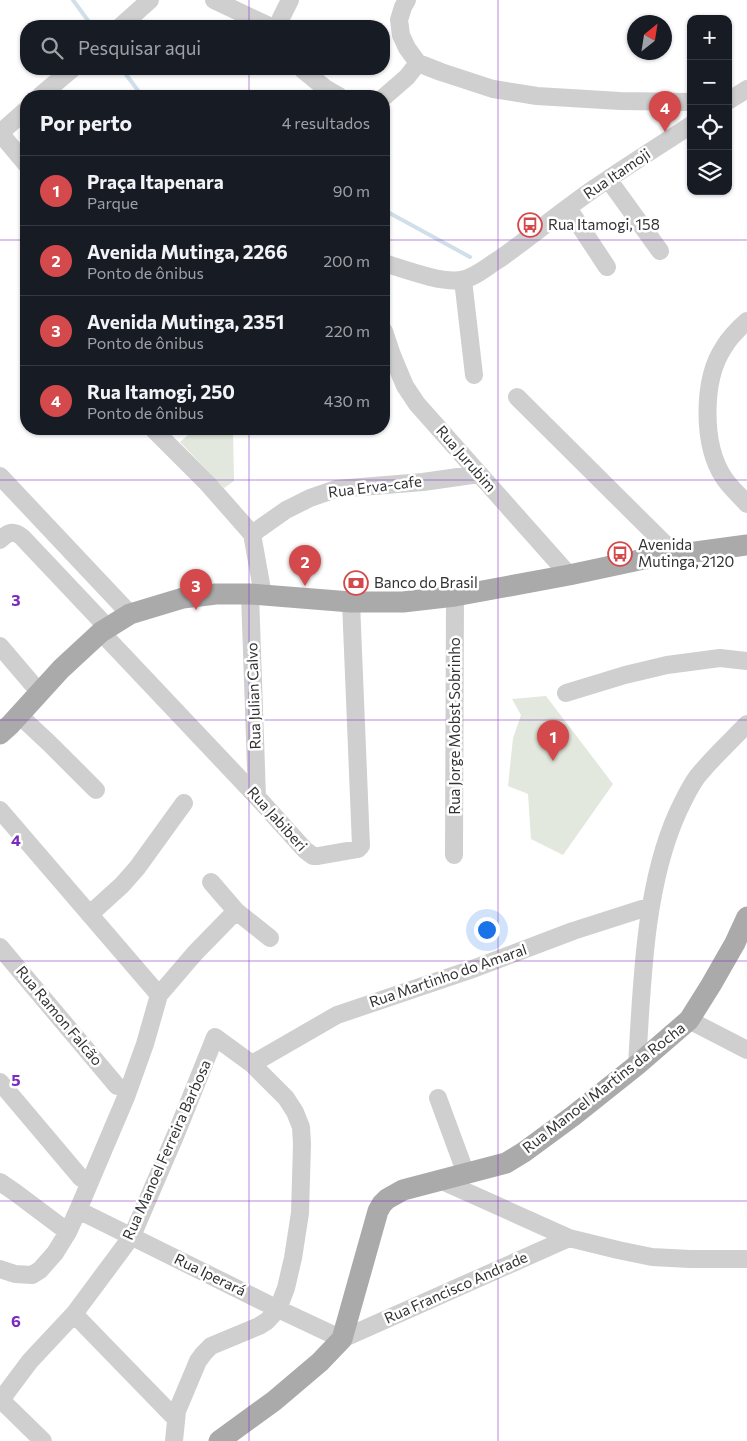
<!DOCTYPE html>
<html lang="pt">
<head>
<meta charset="utf-8">
<style>
  :root { --surface:#171b24; --page:#242831; --text:#f1f3f6; --muted:#9ea1a6; --line:#363941; --accent:#d44a4c }
  body { margin:0; font-family:Commissioner,sans-serif; background:var(--page); color:var(--text) }
  .controls { position:absolute; right:15px; top:15px; display:grid; overflow:hidden; border-radius:10px; box-shadow:0 1px 4px #0004 }
  .controls button { width:45px; height:45px; display:grid; place-items:center; padding:0; border:0; border-bottom:1px solid var(--line); background:var(--surface); color:var(--text); font:25px sans-serif }
  .compass { position:absolute; left:627px; top:15px; width:45px; height:45px; border-radius:50%; background:var(--surface); box-shadow:0 1px 4px #0004; rotate:30deg }
  .you { position:absolute; left:486px; top:929px; width:18px; height:18px; margin:-12px; border:4px solid #fff; border-radius:50%; background:#1a73e8; box-shadow:0 0 0 8px #1a73e833 }
  .badge { display:grid; place-items:center; width:32px; height:32px; border-radius:50%; background:var(--accent); color:#fff; font-size:16px; font-weight:700 }
  .pin { position:absolute; translate:-50% -41px; filter:drop-shadow(0 1px 2px #0008) }
  .pin::after { content:''; position:absolute; top:26px; width:18px; height:15px; background:inherit; clip-path:polygon(0 0,100% 0,50% 100%) }
  .list { margin:0; padding:0; list-style:none }
  h2 { display:flex; justify-content:space-between; align-items:center; height:65px; margin:0; padding:0 20px; font-size:21px }
  h2 small { font-size:16px; font-weight:400; color:var(--muted) }
  .list li { display:grid; grid-template-columns:32px 1fr auto; gap:15px; align-items:center; box-sizing:border-box; height:70px; padding:0 20px; border-top:1px solid var(--line) }
  .list b { display:block; font-size:19px; white-space:nowrap }
  .list p { margin:0; font-size:16px; white-space:nowrap; color:var(--muted) }
  .list em { font-size:16px; font-style:normal; color:var(--muted) }
  .icon { flex:none; width:28px; height:28px; fill:none; stroke:currentColor; stroke-width:2; stroke-linecap:round; stroke-linejoin:round }
  .map { position:relative; flex:none; width:747px; height:1441px; overflow:hidden }
  .search { position:absolute; background:var(--surface); box-shadow:0 1px 4px #0004; left:20px; top:20px; width:370px; height:55px; display:flex; align-items:center; gap:12px; box-sizing:border-box; padding:0 18px; border-radius:20px; color:var(--muted); font-size:19px }
  .panel { position:absolute; background:var(--surface); box-shadow:0 1px 4px #0004; left:20px; top:90px; width:370px; height:345px; border-radius:20px }
  .map>svg:first-child { display:block }
</style>
</head>
<body>
<div class="map">
<svg width="747" height="1441" viewBox="0 0 747 1441">
  <rect width="100%" height="100%" fill="#fff"/>
  <!-- green -->
  <path fill="#e2e8dd" d="M195 429H233L234 481 224 488 180 442Z
    M546 696 613 784 563 855 531 839 528 794 508 786 513 738 521 715 512 699Z"/>
  <g fill="none" stroke-linecap="round" stroke-linejoin="round">
    <!-- stream -->
    <path stroke="#d1dfea" stroke-width="4" d="M73 0 92 26
      M122 69 142 96
      M384 210 470 257"/>
    <!-- minor -->
    <path stroke="#cfcfcf" stroke-width="18" d="M214 0 269 26
      M407 0 403 7 399 20 401 35 407 48 418 63 441 72 493 89 537 96 620 101 691 102
      M121 26 150 0
      M278 26 281 18 290 0
      M302 69 325 88 339 96
      M40 96 72 69
      M384 97 407 77 418 63
      M728 101 747 89
      M0 133 26 164
      M0 133 26 110
      M608 179 660 251
      M568 208 607 267
      M384 263C404 269 440 283 461 280 475 278 489 265 501 258 533 235 563 210 595 188 627 166 659 146 691 125
      M463 280 474 375
      M747 321C738 329 730 337 724 347 702 380 702 445 724 478 730 487 739 495 747 504
      M384 331 392 355 405 386 417 404 569 575
      M517 397 675 554
      M153 429 208 484 252 534 263 595
      M0 476 130 614
      M252 534 286 510 310 498 336 489 423 482 479 474
      M0 540C8 532 13 530 22 537L108 628
      M250 594 257 797
      M101 632 257 797 305 850 313 856H318L358 849 361 846 351 602
      M0 646 40 693
      M566 693 625 675 667 665 720 658 747 661
      M19 715 50 744 96 790
      M0 810 159 995
      M454 855 455 596
      M211 882 236 911 270 938
      M90 914 122 885 137 868 184 803
      M0 947 117 1086
      M689 1020 747 1050
      M252 1064 337 1015 470 970 573 931 651 906
      M637 1065C642 985 644 888 677 814 683 801 689 788 697 777 712 758 731 741 747 724
      M0 1082 81 1178
      M438 1098 466 1174
      M440 1180 569 1238 618 1250 652 1257 690 1259H747
      M0 1182 16 1193 68 1232
      M78 1210 278 1309 342 1339 569 1238
      M0 1269 15 1274 32 1275 40 1270 55 1253 68 1232 78 1210 126 1097 145 1044 159 995 195 953 236 911
      M74 1314 176 1419
      M1 1400 43 1441
      M0 1401 30 1361 74 1314 132 1236 176 1134 215 1037 252 1064 286 1098 295 1112 301 1127 302 1144 300 1213 293 1258 286 1288 278 1309 267 1321 259 1326 211 1346 204 1353 198 1361 177 1411 174 1441"/>
    <!-- major -->
    <path stroke="#aaa" stroke-width="21" d="M0 734 10 725 61 669 101 632 130 614 183 598 216 594H250L351 602H403L455 596 569 575 644 559 747 545
      M219 1441 274 1401 320 1362 342 1339 378 1211 382 1204 387 1199 403 1190 506 1163 524 1152 573 1116 637 1065 689 1020 711 985 735 943 747 917"/>
  </g>
  <!-- grid -->
  <path fill="none" stroke="#7b2cbf" stroke-width="1" stroke-opacity="0.55" d="M249 0V26M498 0V1441M249 69V96M0 240H26M384 240H747M249 429V1441M0 480H747M0 720H747M0 961H747M0 1201H747"/>
  <!-- icons -->
  <defs>
    <g id="bus-ring" transform="scale(1.25)"><circle r="9.5" fill="#fff" stroke="#d44a4c" stroke-width="1.5"/><path d="M-5-6H5V4H4V6H2V4H-2V6H-4V4H-5ZM-3.5-4V0h7V-4ZM-3.5 1.2v1.5H-2V1.2ZM2 1.2v1.5H3.5V1.2Z" fill="#d44a4c"/></g>
    <g id="bank-ring" transform="scale(1.25)"><circle r="9.5" fill="#fff" stroke="#d44a4c" stroke-width="1.5"/><path d="M-6-4H6V4H-6ZM0-2.3a2.3 2.3 0 1 0 0 4.6a2.3 2.3 0 1 0 0-4.6Z" fill="#d44a4c"/></g>
  </defs>
  <g fill-rule="evenodd">
    <use href="#bus-ring" x="530" y="225"/>
    <use href="#bus-ring" x="620" y="554"/>
    <use href="#bank-ring" x="356" y="583"/>
  </g>
  <g text-anchor="middle" stroke-width="5" stroke-linejoin="round" paint-order="stroke">
    <!-- street labels -->
    <g font-size="15" fill="#323232" stroke="#fff">
      <text transform="translate(617 174) rotate(-34)" y="5">Rua Itamoji</text>
      <text transform="translate(466 459) rotate(49)" y="5">Rua Jurubim</text>
      <text transform="translate(375 487) rotate(-7)" y="5">Rua Erva-cafe</text>
      <text transform="translate(254 696) rotate(-92)" y="5">Rua Julian Calvo</text>
      <text transform="translate(455 726) rotate(-90)" y="5">Rua Jorge Mobst Sobrinho</text>
      <text transform="translate(277 819) rotate(48)" y="5">Rua Jabiberi</text>
      <text transform="translate(448 976) rotate(-19)" y="5">Rua Martinho do Amaral</text>
      <text transform="translate(59 1016) rotate(50)" y="5">Rua Ramon Falcão</text>
      <text transform="translate(604 1088) rotate(-38)" y="5">Rua Manoel Martins da Rocha</text>
      <text transform="translate(167 1150) rotate(-66)" y="5">Rua Manoel Ferreira Barbosa</text>
      <text transform="translate(210 1275) rotate(26)" y="5">Rua Iperará</text>
      <text transform="translate(456 1288) rotate(-24)" y="5">Rua Francisco Andrade</text>
    </g>
    <!-- poi labels -->
    <g font-size="15" fill="#323232" stroke="#fff" text-anchor="start">
      <text x="548" y="230">Rua Itamogi, 158</text>
      <text x="638" y="550">Avenida<tspan x="638" dy="17">Mutinga, 2120</tspan></text>
      <text x="374" y="588">Banco do Brasil</text>
    </g>
  </g>
  <g font-size="16" text-anchor="middle" font-weight="bold" fill="#7b2cbf" stroke="#fff" stroke-width="5" stroke-linejoin="round" paint-order="stroke">
    <text x="16" y="606">3</text>
    <text x="16" y="846">4</text>
    <text x="16" y="1086">5</text>
    <text x="16" y="1327">6</text>
  </g>
</svg>
<div class="controls">
<button>+</button>
<button>−</button>
<button><svg class="icon" aria-label="locate" viewBox="0 0 24 24"><circle cx="12" cy="12" r="6"/><path d="M12 2v4M12 18v4M2 12h4M18 12h4"/></svg></button>
<button><svg class="icon" aria-label="layers" viewBox="0 0 24 24"><path d="M12 4l9 5-9 5-9-5zM3 14l9 5 9-5"/></svg></button>
</div>
<svg class="compass" viewBox="-18 -18 36 36"><path d="M0-13l5 13h-10z" fill="#e53935"/><path d="M0 13l5-13h-10z" fill="#9ea1a6"/></svg>
<div class="you"></div>
<div class="pin badge" style="left:553px;top:761px">1</div>
<div class="pin badge" style="left:305px;top:586px">2</div>
<div class="pin badge" style="left:196px;top:610px">3</div>
<div class="pin badge" style="left:665px;top:132px">4</div>
<div class="search"><svg class="icon" aria-label="search" viewBox="0 0 24 24"><circle cx="10" cy="10" r="6"/><path d="M15 15l6 6"/></svg>Pesquisar aqui</div>
<section class="panel">
<h2>Por perto<small>4 resultados</small></h2>
<ul class="list">
<li><span class="badge">1</span><div><b>Praça Itapenara</b><p>Parque</p></div><em>90 m</em></li>
<li><span class="badge">2</span><div><b>Avenida Mutinga, 2266</b><p>Ponto de ônibus</p></div><em>200 m</em></li>
<li><span class="badge">3</span><div><b>Avenida Mutinga, 2351</b><p>Ponto de ônibus</p></div><em>220 m</em></li>
<li><span class="badge">4</span><div><b>Rua Itamogi, 250</b><p>Ponto de ônibus</p></div><em>430 m</em></li>
</ul>
</section>
</div>
</body>
</html>
